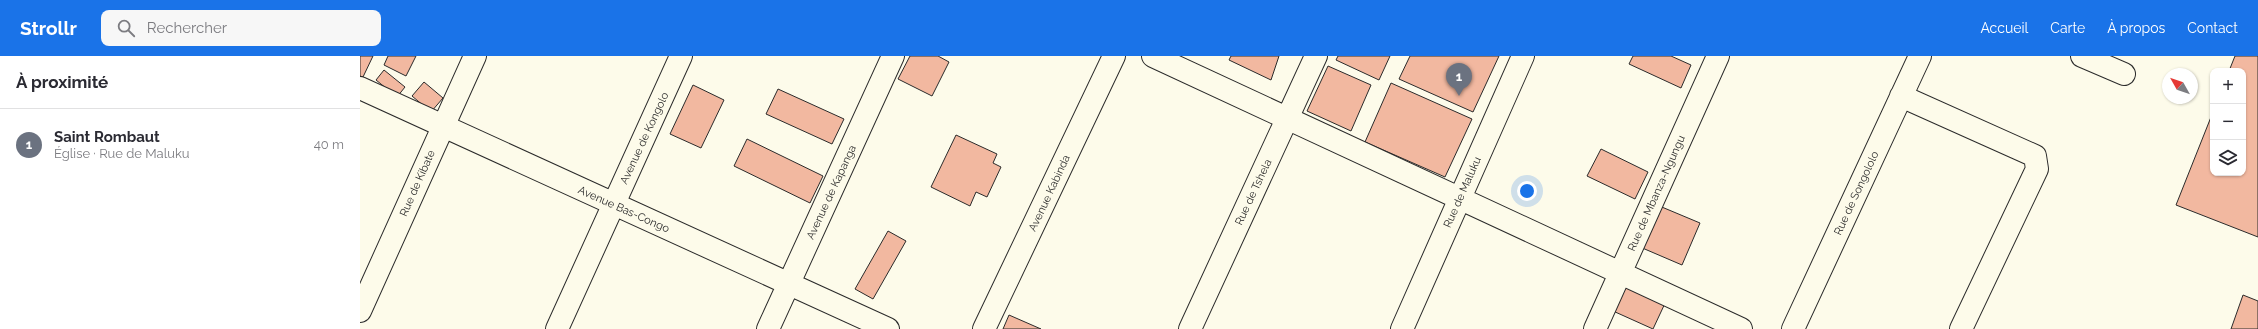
<!DOCTYPE html>
<html lang="fr">
<head>
<meta charset="utf-8">
<style>
  :root { --surface:#fff; --page:#f7f7f7; --text:#2b2b33; --muted:#7c7c81; --line:#e1e1e2; --accent:#1a73e8 }
  body { margin:0; font-family:Raleway,sans-serif; background:var(--page); color:var(--text) }
  .controls { position:absolute; right:12px; top:12px; display:grid; overflow:hidden; border-radius:8px; box-shadow:0 1px 3px #0004 }
  .controls button { width:36px; height:36px; display:grid; place-items:center; padding:0; border:0; border-bottom:1px solid var(--line); background:var(--surface); color:var(--text); font:20px sans-serif }
  .compass { position:absolute; left:1802px; top:12px; width:36px; height:36px; border-radius:50%; background:var(--surface); box-shadow:0 1px 3px #0004; rotate:310deg }
  .you { position:absolute; left:1167px; top:135px; width:14px; height:14px; margin:-10px; border:3px solid #fff; border-radius:50%; background:#1a73e8; box-shadow:0 0 0 6px #1a73e833 }
  .badge { display:grid; place-items:center; width:26px; height:26px; border-radius:50%; background:var(--accent); color:#fff; font-size:13px; font-weight:700 }
  .pin { position:absolute; translate:-50% -33px; filter:drop-shadow(0 1px 2px #0008) }
  .pin::after { content:''; position:absolute; top:21px; width:14px; height:12px; background:inherit; clip-path:polygon(0 0,100% 0,50% 100%) }
  .list { margin:0; padding:0; list-style:none }
  h2 { display:flex; justify-content:space-between; align-items:center; height:52px; margin:0; padding:0 16px; font-size:17px }
  h2 small { font-size:13px; font-weight:400; color:var(--muted) }
  .list li { display:grid; grid-template-columns:26px 1fr auto; gap:12px; align-items:center; box-sizing:border-box; height:72px; padding:0 16px; border-top:1px solid var(--line) }
  .list b { display:block; font-size:15px; white-space:nowrap }
  .list p { margin:0; font-size:13px; white-space:nowrap; color:var(--muted) }
  .list em { font-size:13px; font-style:normal; color:var(--muted) }
  .icon { flex:none; width:22px; height:22px; fill:none; stroke:currentColor; stroke-width:2; stroke-linecap:round; stroke-linejoin:round }
  .map { position:relative; flex:none; width:1898px; height:273px; overflow:hidden }
  header { display:flex; align-items:center; gap:24px; box-sizing:border-box; height:56px; padding:0 20px; background:var(--accent); color:#fff }
  header strong { font-size:19px }
  nav { display:flex; gap:22px; margin-inline-start:auto; font-size:14px }
  .search { width:280px; height:36px; background:var(--page); display:flex; align-items:center; gap:10px; box-sizing:border-box; padding:0 14px; border-radius:8px; color:var(--muted); font-size:15px }
  main { display:flex }
  aside { flex:1; background:var(--surface) }
  .map>svg:first-child { display:block }
</style>
</head>
<body>
<header>
<strong>Strollr</strong>
<div class="search"><svg class="icon" aria-label="search" viewBox="0 0 24 24"><circle cx="10" cy="10" r="6"/><path d="M15 15l6 6"/></svg>Rechercher</div>
<nav><a>Accueil</a><a>Carte</a><a>À propos</a><a>Contact</a></nav>
</header>
<main>
<aside>
<h2>À proximité<small></small></h2>
<ul class="list">
<li><span class="badge" style="background:#6b7280">1</span><div><b>Saint Rombaut</b><p>Église · Rue de Maluku</p></div><em>40 m</em></li>
</ul>
</aside>
<div class="map">
<svg width="1898" height="273" viewBox="0 0 1898 273">
  <rect width="100%" height="100%" fill="#fdfbea"/>
  <!-- building -->
  <path fill="#f2b8a0" stroke="#2b2b2b" d="M0 0H13L3 21 0 20Z
    M28 0H56L46 20 24 9Z
    M550 0H578L589 6 572 40 538 23Z
    M871 0H919L911 24 869 4Z
    M978 0H1030L1019 24 976 4Z
    M1050 0H1139L1113 56 1039 23Z
    M1273 0H1311L1331 9 1321 32 1269 8Z
    M1875 0H1898V181L1816 149 1853 56V117H1883V15H1869Z
    M968 10 1011 29 991 75 947 55Z
    M24 14 45 31 37 41 16 24Z
    M64 26 83 42 71 56 52 40Z
    M1031 27 1112 63 1085 121 1005 86Z
    M333 29 364 44 341 92 310 78Z
    M418 33 484 63 472 88 406 58Z
    M596 79 637 98 633 107 641 111 627 141 616 136 610 150 571 131Z
    M387 83 463 120 450 147 374 110Z
    M1241 93 1288 116 1275 143 1227 120Z
    M1297 149 1340 167 1322 209 1280 191Z
    M528 175 546 185 513 243 495 233Z
    M1266 224 1307 243 1293 273 1253 255Z
    M1883 239 1898 245V273H1871Z
    M649 259 681 273H643Z"/>
  <g fill="none" stroke-linecap="round" stroke-linejoin="round">
    <!-- minor casing -->
    <g stroke="#2b2b2b" stroke-width="24">
      <path id="minor" d="M793 0 1381 273
        M1722 0 1764 18
        M0 32 528 273
        M1541 40 1675 100 1677 113 1601 273
        M0 255 115 0
        M197 273 321 0
        M408 273 533 0
        M624 273 754 0
        M830 273 956 0
        M1042 273 1163 0
        M1235 273 1358 0
        M1433 273 1560 0"/>
    </g>
    <!-- minor -->
    <use href="#minor" stroke="#fdfbea" stroke-width="22"/>
  </g>
  <g text-anchor="middle" stroke-width="3" stroke-linejoin="round" paint-order="stroke">
    <!-- street labels -->
    <g font-size="11" fill="#2b2b2b" stroke="#fdfbea">
      <text transform="translate(284 82) rotate(-65)" y="4">Avenue de Kongolo</text>
      <text transform="translate(57 127) rotate(-66)" y="4">Rue de Kibate</text>
      <text transform="translate(471 136) rotate(-65)" y="4">Avenue de Kapanga</text>
      <text transform="translate(893 136) rotate(-65)" y="4">Rue de Tshela</text>
      <text transform="translate(1102 136) rotate(-66)" y="4">Rue de Maluku</text>
      <text transform="translate(689 137) rotate(-65)" y="4">Avenue Kabinda</text>
      <text transform="translate(1296 137) rotate(-66)" y="4">Rue de Mbanza-Ngungu</text>
      <text transform="translate(1496 137) rotate(-65)" y="4">Rue de Songololo</text>
      <text transform="translate(264 153) rotate(24)" y="4">Avenue Bas-Congo</text>
    </g>
  </g>
</svg>
<div class="controls">
<button>+</button>
<button>−</button>
<button><svg class="icon" aria-label="layers" viewBox="0 0 24 24"><path d="M12 4l9 5-9 5-9-5zM3 14l9 5 9-5"/></svg></button>
</div>
<svg class="compass" viewBox="-18 -18 36 36"><path d="M0-13l5 13h-10z" fill="#e53935"/><path d="M0 13l5-13h-10z" fill="#7c7c81"/></svg>
<div class="you"></div>
<div class="pin badge" style="left:1099px;top:40px;background:#6b7280">1</div>
</div>
</main>
</body>
</html>
